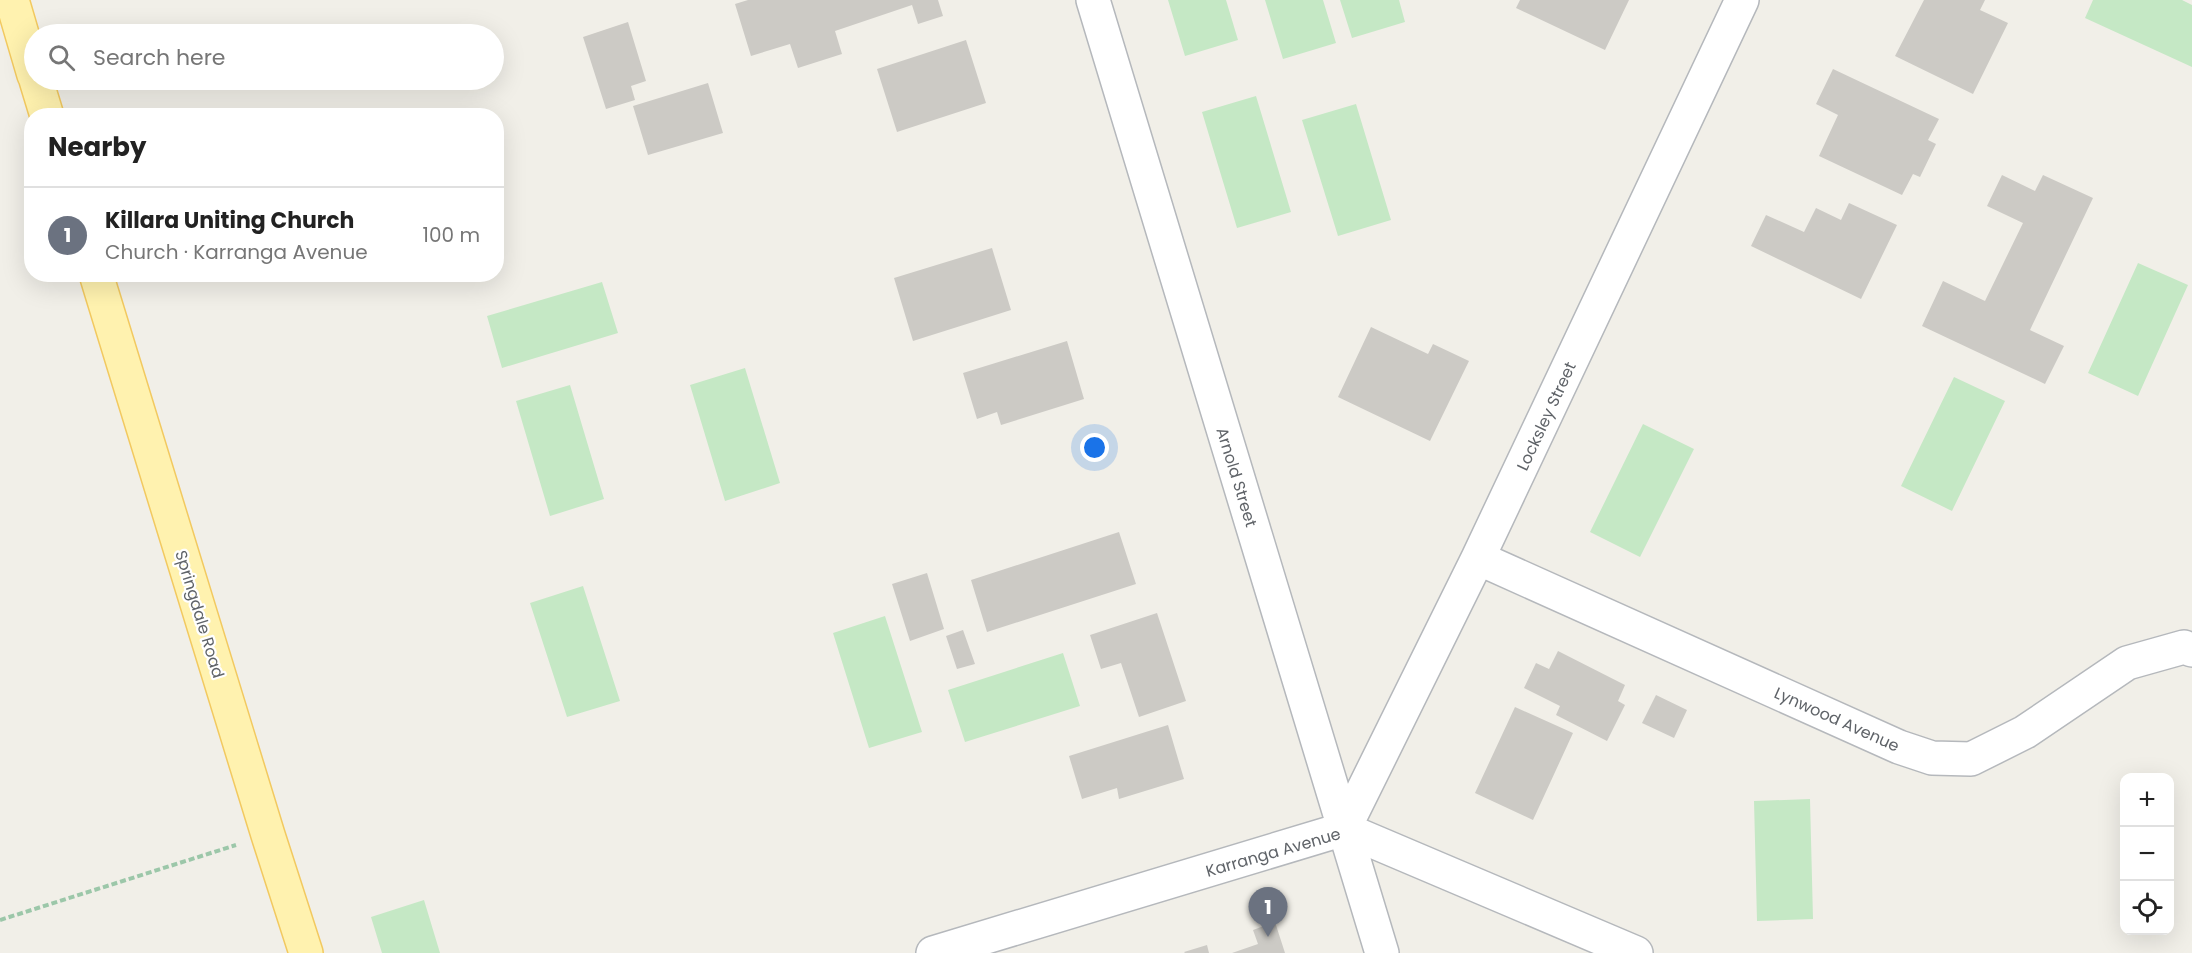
<!DOCTYPE html>
<html lang="en">
<head>
<meta charset="utf-8">
<style>
  :root { --surface:#fff; --page:#f2f2f2; --text:#222; --muted:#767676; --line:#e0e0e0; --accent:#ea4335 }
  body { margin:0; font-family:Poppins,sans-serif; background:var(--page); color:var(--text) }
  .controls { position:absolute; right:18px; bottom:18px; display:grid; overflow:hidden; border-radius:12px; box-shadow:0 6px 24px #0002 }
  .controls button { width:54px; height:54px; display:grid; place-items:center; padding:0; border:0; border-bottom:2px solid var(--line); background:var(--surface); color:var(--text); font:30px sans-serif }
  .you { position:absolute; left:1095px; top:448px; width:21px; height:21px; margin:-15px; border:4px solid #fff; border-radius:50%; background:#1a73e8; box-shadow:0 0 0 9px #1a73e833 }
  .badge { display:grid; place-items:center; width:39px; height:39px; border-radius:50%; background:var(--accent); color:#fff; font-size:20px; font-weight:700 }
  .pin { position:absolute; translate:-50% -50px; filter:drop-shadow(0 2px 3px #0008) }
  .pin::after { content:''; position:absolute; top:32px; width:21px; height:18px; background:inherit; clip-path:polygon(0 0,100% 0,50% 100%) }
  .list { margin:0; padding:0; list-style:none }
  h2 { display:flex; justify-content:space-between; align-items:center; height:78px; margin:0; padding:0 24px; font-size:26px }
  h2 small { font-size:20px; font-weight:400; color:var(--muted) }
  .list li { display:grid; grid-template-columns:39px 1fr auto; gap:18px; align-items:center; box-sizing:border-box; height:96px; padding:0 24px; border-top:2px solid var(--line) }
  .list b { display:block; font-size:22px; white-space:nowrap }
  .list p { margin:0; font-size:20px; white-space:nowrap; color:var(--muted) }
  .list em { font-size:20px; font-style:normal; color:var(--muted) }
  .icon { flex:none; width:33px; height:33px; fill:none; stroke:currentColor; stroke-width:2; stroke-linecap:round; stroke-linejoin:round }
  .map { position:relative; flex:none; width:2192px; height:953px; overflow:hidden }
  .search { position:absolute; background:var(--surface); box-shadow:0 6px 24px #0002; left:24px; top:24px; width:480px; height:66px; display:flex; align-items:center; gap:15px; box-sizing:border-box; padding:0 21px; border-radius:33px; color:var(--muted); font-size:22px }
  .panel { position:absolute; background:var(--surface); box-shadow:0 6px 24px #0002; left:24px; top:108px; width:480px; height:174px; border-radius:24px }
  .map>svg:first-child { display:block }
</style>
</head>
<body>
<div class="map">
<svg width="2192" height="953" viewBox="0 0 2192 953">
  <rect width="100%" height="100%" fill="#f1efe8"/>
  <!-- green -->
  <path fill="#c5e8c5" d="M1168 0H1226L1238 40 1185 56Z
    M1265 0H1323L1336 43 1283 59Z
    M1340 0H1399L1405 22 1352 38Z
    M2093 0H2182L2192 5V67L2085 18Z
    M1256 96 1291 212 1237 228 1202 112Z
    M1356 104 1391 220 1338 236 1302 120Z
    M2138 263 2188 285 2138 396 2088 373Z
    M602 282 618 333 502 368 487 316Z
    M745 368 780 483 725 501 690 385Z
    M1954 377 2005 401 1952 511 1901 486Z
    M570 385 604 499 550 516 516 401Z
    M1643 424 1694 449 1640 557 1590 532Z
    M583 586 620 701 567 717 530 603Z
    M885 616 922 732 869 748 833 633Z
    M1063 653 1080 706 965 742 948 690Z
    M1810 799 1813 919 1757 921 1754 801Z
    M424 900 440 953H382L371 917Z"/>
  <!-- building -->
  <path fill="#cccac5" d="M748 0H938L943 16 918 24 912 5 835 31 842 54 798 68 790 44 751 56 735 4Z
    M1520 0H1629L1605 50 1516 8Z
    M1924 0H1985L1980 10 2008 23 1973 94 1895 56Z
    M628 22 646 81 631 86 635 100 606 109 583 37Z
    M966 40 986 103 897 132 877 69Z
    M1833 69 1939 119 1928 140 1936 144 1920 177 1913 174 1902 195 1819 156 1838 115 1816 104Z
    M708 83 723 133 648 155 633 106Z
    M2002 175 2035 191 2043 175 2093 198 2030 330 2064 346 2045 384 1922 326 1943 281 1985 301 2023 223 1987 206Z
    M1849 203 1897 225 1861 299 1751 246 1766 215 1804 232 1816 208 1841 220Z
    M992 248 1011 310 913 341 894 278Z
    M1371 327 1428 354 1433 344 1469 361 1430 441 1338 397Z
    M1067 341 1084 399 1001 425 997 412 977 419 963 373Z
    M1119 532 1136 584 987 632 971 580Z
    M927 573 944 629 910 641 892 584Z
    M1157 613 1186 701 1139 717 1121 663 1101 669 1090 635Z
    M963 630 975 664 957 669 946 636Z
    M1558 651 1625 685 1618 701 1625 705 1607 741 1556 715 1560 706 1524 688 1536 663 1549 669Z
    M1656 695 1687 710 1674 738 1642 723Z
    M1515 707 1573 733 1533 820 1475 793Z
    M1168 725 1184 779 1119 799 1117 788 1082 799 1069 756Z
    M1275 922 1285 953H1232L1258 944 1253 930Z
    M1207 945 1209 953H1185L1184 952Z"/>
  <g fill="none" stroke-linecap="round" stroke-linejoin="round">
    <!-- minor casing -->
    <g stroke="#b5b8bc" stroke-width="36">
      <path id="minor" d="M1093 0 1382 953
        M1478 558 1899 747 1932 758 1971 759 2025 732 2127 663 2184 647 2192 650
        M1344 829 1478 558 1742 0
        M933 953 1344 829 1636 953"/>
    </g>
    <!-- major casing -->
    <g stroke="#f2c960" stroke-width="36">
      <path id="major" d="M12 0 34 75
        M36 80 47 116
        M96 274 268 835 306 953"/>
    </g>
    <!-- path -->
    <path stroke="#9cc7a9" stroke-width="4" stroke-dasharray="6 3" stroke-linecap="butt" d="M0 920 236 845"/>
    <!-- minor -->
    <use href="#minor" stroke="#fff" stroke-width="33"/>
    <!-- major -->
    <use href="#major" stroke="#fff2af" stroke-width="33"/>
  </g>
  <g text-anchor="middle" stroke-width="4.5" stroke-linejoin="round" paint-order="stroke">
    <!-- street labels -->
    <g font-size="16" fill="#5f6368" stroke="#fff">
      <text transform="translate(1546 416) rotate(-65)" y="6">Locksley Street</text>
      <text transform="translate(1237 477) rotate(73)" y="6">Arnold Street</text>
      <text transform="translate(200 614) rotate(73)" y="6">Springdale Road</text>
      <text transform="translate(1837 719) rotate(24)" y="6">Lynwood Avenue</text>
      <text transform="translate(1273 852) rotate(-16)" y="6">Karranga Avenue</text>
    </g>
  </g>
</svg>
<div class="controls">
<button>+</button>
<button>−</button>
<button><svg class="icon" aria-label="locate" viewBox="0 0 24 24"><circle cx="12" cy="12" r="6"/><path d="M12 2v4M12 18v4M2 12h4M18 12h4"/></svg></button>
</div>
<div class="you"></div>
<div class="pin badge" style="left:1268px;top:937px;background:#6b7280">1</div>
<div class="search"><svg class="icon" aria-label="search" viewBox="0 0 24 24"><circle cx="10" cy="10" r="6"/><path d="M15 15l6 6"/></svg>Search here</div>
<section class="panel">
<h2>Nearby<small></small></h2>
<ul class="list">
<li><span class="badge" style="background:#6b7280">1</span><div><b>Killara Uniting Church</b><p>Church · Karranga Avenue</p></div><em>100 m</em></li>
</ul>
</section>
</div>
</body>
</html>
